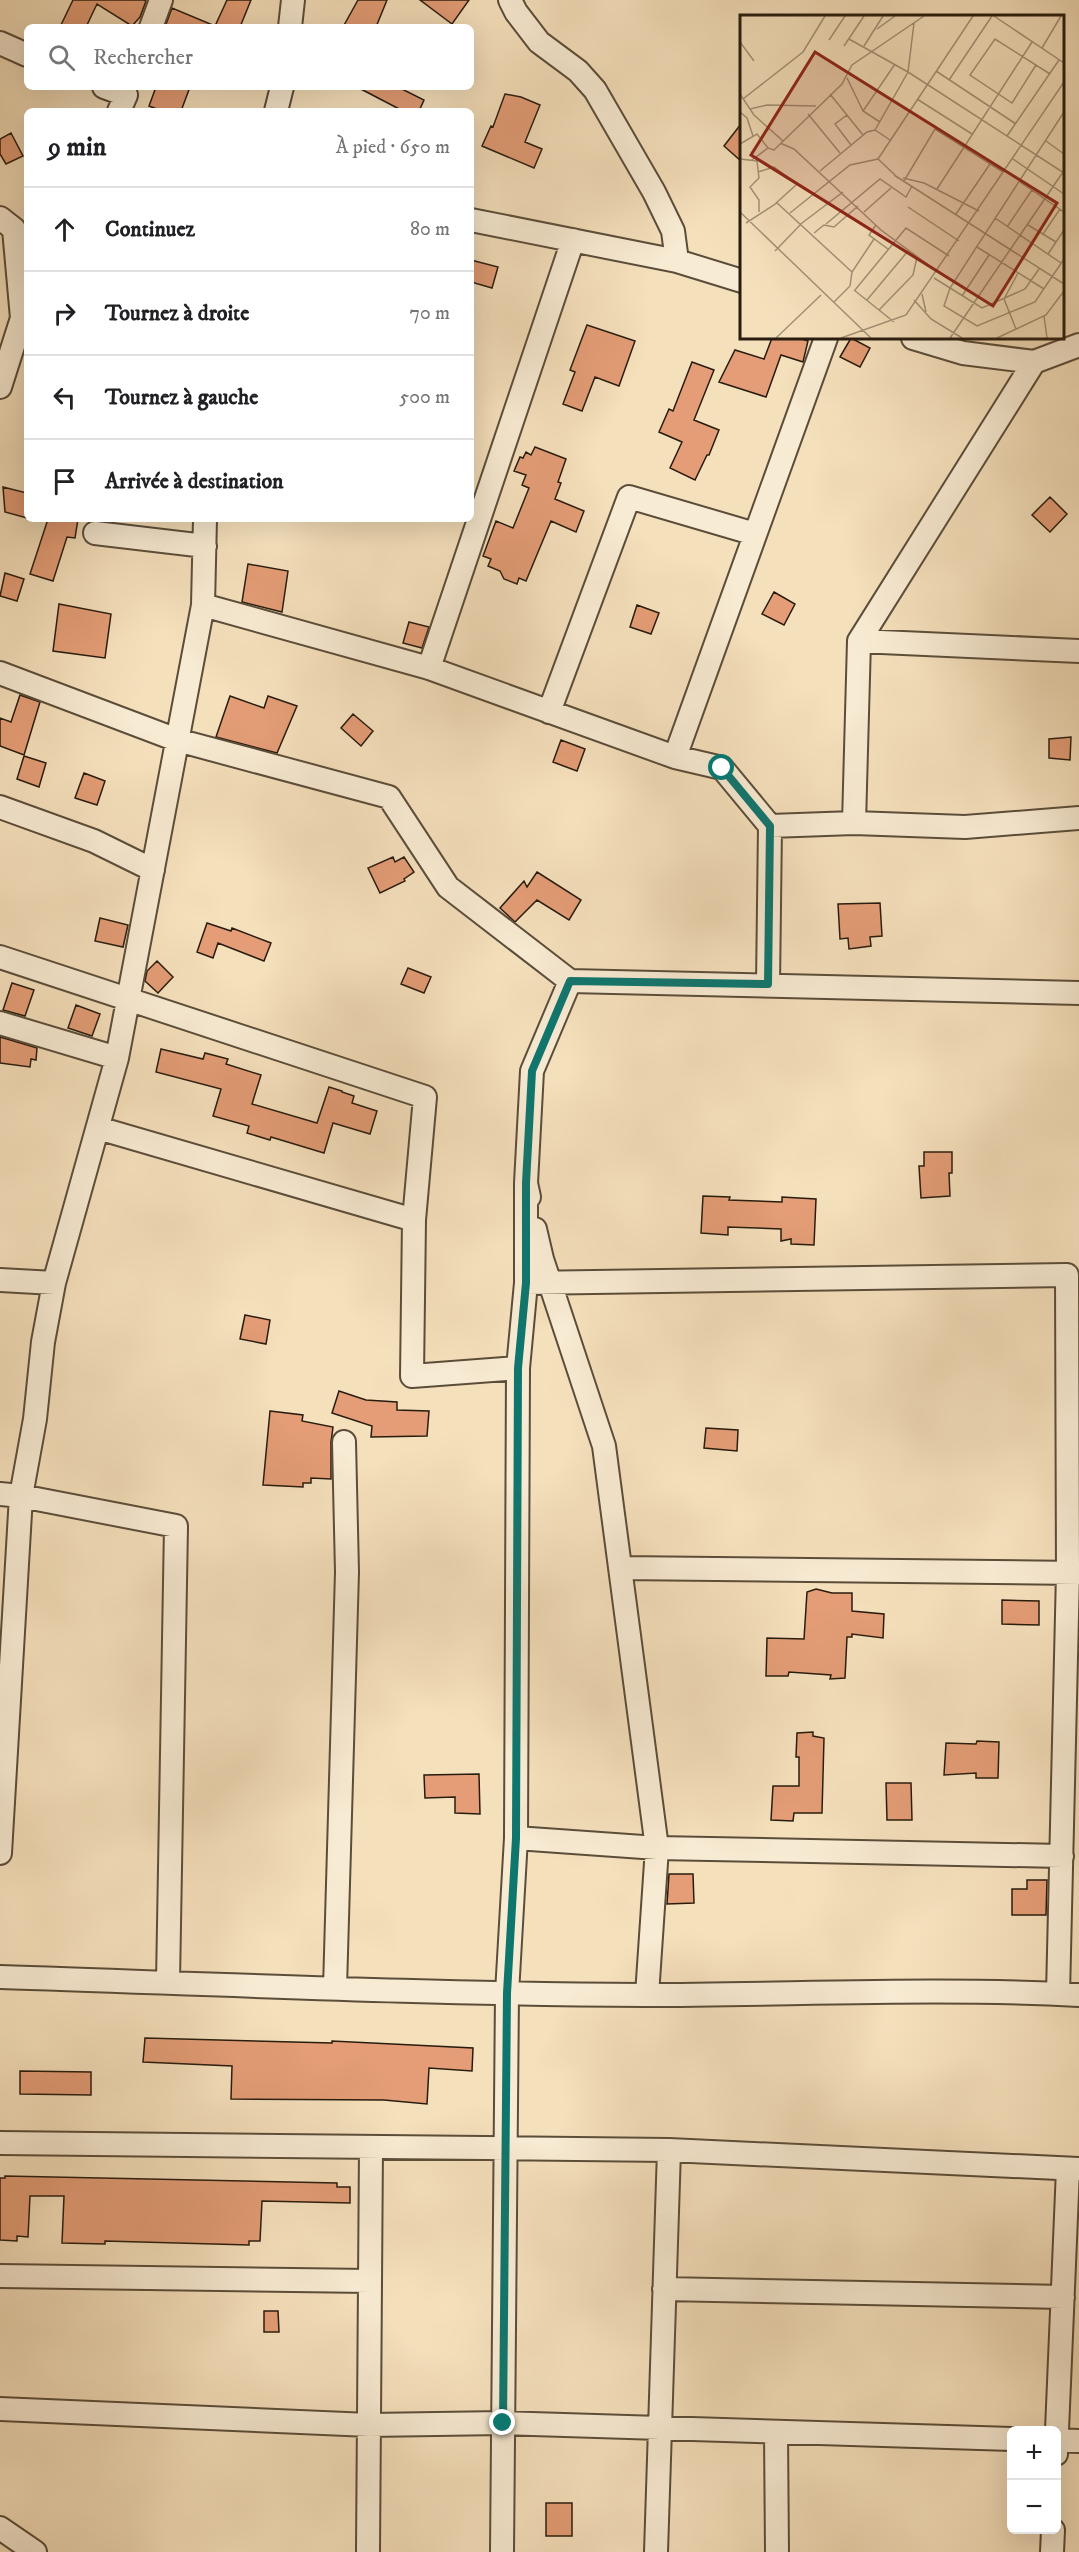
<!DOCTYPE html>
<html lang="fr">
<head>
<meta charset="utf-8">
<style>
  :root { --surface:#fff; --page:#f6f6f6; --text:#202124; --muted:#757577; --line:#e0e0e0 }
  body { margin:0; font-family:"IM FELL DW Pica",serif; background:var(--page); color:var(--text) }
  .controls { position:absolute; right:18px; bottom:18px; display:grid; overflow:hidden; border-radius:9px; box-shadow:0 6px 24px #0002 }
  .controls button { width:54px; height:54px; display:grid; place-items:center; padding:0; border:0; border-bottom:2px solid var(--line); background:var(--surface); color:var(--text); font:30px sans-serif }
  .stop { position:absolute; width:18px; height:18px; margin:-14px; border:4px solid #0f766e; border-radius:50%; background:#fff }
  .stop.end { background:#0f766e; border-color:#fff; box-shadow:0 2px 6px #0008 }
  .list { margin:0; padding:0; list-style:none }
  h2 { display:flex; justify-content:space-between; align-items:center; height:78px; margin:0; padding:0 24px; font-size:26px }
  h2 small { font-size:20px; font-weight:400; color:var(--muted) }
  .list li { display:grid; grid-template-columns:39px 1fr auto; gap:18px; align-items:center; box-sizing:border-box; height:84px; padding:0 24px; border-top:2px solid var(--line) }
  .list b { display:block; font-size:22px; white-space:nowrap }
  .list em { font-size:20px; font-style:normal; color:var(--muted) }
  .icon { flex:none; width:33px; height:33px; fill:none; stroke:currentColor; stroke-width:2; stroke-linecap:round; stroke-linejoin:round }
  .map { position:relative; flex:none; width:1079px; height:2552px; overflow:hidden }
  .search { position:absolute; background:var(--surface); box-shadow:0 6px 24px #0002; left:24px; top:24px; width:450px; height:66px; display:flex; align-items:center; gap:15px; box-sizing:border-box; padding:0 21px; border-radius:9px; color:var(--muted); font-size:22px }
  .panel { position:absolute; background:var(--surface); box-shadow:0 6px 24px #0002; left:24px; top:108px; width:450px; height:414px; border-radius:9px }
  .map>svg:first-child { display:block }
</style>
</head>
<body>
<div class="map">
<svg width="1079" height="2552" viewBox="0 0 1079 2552">
  <rect width="100%" height="100%" fill="#f5e0bc"/>
  <filter id="stains"><feTurbulence type="fractalNoise" baseFrequency=".00333" numOctaves="4"/><feColorMatrix values="0 0 0 0 .2 0 0 0 0 .09 0 0 0 0 .02 0 0 0 .5 -.17"/></filter>
  <radialGradient id="worn" r=".72"><stop offset=".6" stop-color="#630" stop-opacity="0"/><stop offset="1" stop-color="#630" stop-opacity=".3"/></radialGradient>
  <!-- building -->
  <path fill="#e49d76" stroke="#281c0f" stroke-width="1.5" d="M73 0H144L146 1 140 17 132 26 97 4 86 27H60Z
    M227 0H251L240 27H165L172 8 215 26Z
    M358 0H387L376 27H343Z
    M420 0H469L452 24Z
    M156 87H190L181 111H162L149 106Z
    M357 87H398L424 100 419 111H403Z
    M505 94 521 97 540 105 525 142 542 149 534 168 482 146 491 126 493 127Z
    M741 124V161L724 146Z
    M11 133 23 156 6 164 0 154V139Z
    M471 260 498 267 492 288 471 282Z
    M587 325 635 341 619 386 595 377 582 411 563 404 575 372 570 370Z
    M772 338H799L808 341 803 362 781 355 766 397 719 382 735 350 764 359Z
    M851 338 870 348 860 367 840 357Z
    M692 362 714 370 694 420 719 430 709 455H707L695 480 670 468 682 442 659 432 669 409 673 411Z
    M535 447 566 459 558 482 561 483 555 499 584 511 576 532 551 521 526 581 519 578 517 584 504 579 500 571 488 566 491 559 483 556 496 521 513 528 529 488 522 485 526 475 514 471 520 457 523 458 526 452 531 455Z
    M3 487 27 493V518L5 512Z
    M1050 497 1067 514 1050 532 1032 515Z
    M48 519H78L75 538 67 537 53 581 30 574Z
    M248 564 288 571 282 612 242 602Z
    M5 573 24 579 17 601 0 596Z
    M774 592 795 604 784 625 762 614Z
    M59 604 111 614 105 658 53 651Z
    M637 605 659 613 651 634 630 627Z
    M409 622 429 627 422 648 403 643Z
    M20 695 40 702 24 755 0 746V718L11 722Z
    M230 696 264 708 268 696 297 706 277 753 216 737Z
    M353 714 373 731 361 746 341 728Z
    M1071 737 1070 760 1049 758V739Z
    M561 740 585 749 577 771 553 762Z
    M24 756 46 763 39 787 17 779Z
    M84 773 105 781 97 805 75 798Z
    M393 857 395 862 404 857 414 872 404 879 405 881 380 893 368 868Z
    M537 872 581 900 569 920 537 900 515 922 500 908 524 881 527 887Z
    M880 903 882 936 870 937 871 946 849 949 848 938 840 939 838 904Z
    M100 918 128 925 123 947 95 941Z
    M207 923 231 931 232 928 271 943 264 961 218 943 213 958 197 952Z
    M157 961 173 977 158 993 145 981 147 971Z
    M408 968 431 977 424 993 401 984Z
    M12 983 34 990 25 1016 3 1010Z
    M76 1005 100 1014 92 1036 68 1028Z
    M0 1037 37 1048 36 1060 31 1059 30 1067 0 1063Z
    M161 1049 203 1059 205 1053 228 1059 226 1064 261 1075 252 1104 317 1123 329 1087 342 1091V1092L354 1096 352 1103 377 1111 370 1134 333 1123 324 1153 271 1137 270 1140 247 1133 249 1126 213 1116 221 1089 156 1072Z
    M924 1152H952V1173H949L950 1196 921 1198 919 1166H924Z
    M703 1196 730 1197 729 1200 782 1202V1197L816 1199 814 1245 791 1244V1239L781 1241V1229L728 1227V1235L701 1233Z
    M245 1315 270 1320 266 1344 240 1339Z
    M339 1391 366 1400 397 1402V1410L429 1411 427 1436 371 1437 372 1426 332 1413Z
    M270 1411 303 1415 302 1421 333 1427 331 1442V1479L311 1478V1483H303V1487L263 1485Z
    M706 1428 738 1430 737 1451 704 1448Z
    M816 1589 832 1593H852V1611L884 1614 883 1638 852 1634V1637H847L845 1678 830 1679 831 1675 789 1672 788 1676H766L767 1638 804 1639 807 1592Z
    M1002 1600 1039 1601V1625L1002 1624Z
    M813 1732V1736L824 1738 822 1813H794L793 1821 771 1820 773 1786H799V1757H796L797 1733Z
    M977 1741 999 1742 998 1778H976V1773L944 1775 946 1743 976 1744Z
    M479 1774 480 1814 455 1813V1797L425 1798 424 1775Z
    M886 1783H911L912 1820H887Z
    M669 1874H693L694 1903 667 1904Z
    M1027 1880H1047L1046 1915H1012V1889H1027Z
    M145 2038 332 2043V2041L473 2048 472 2071 429 2068 427 2104 384 2100 231 2099 232 2066 143 2062Z
    M20 2071 91 2072V2095L20 2094Z
    M5 2176 337 2183V2187H350V2203L262 2201 260 2241H249V2245L105 2241V2244L62 2243 64 2196H30L28 2237 17 2236V2241L0 2240V2178H5Z
    M264 2311H278L279 2332H264Z
    M546 2503H572V2536H546Z"/>
  <g fill="none" stroke-linecap="round" stroke-linejoin="round">
    <!-- street casing -->
    <g stroke="#5b4d3a" stroke-width="26">
      <path id="street" d="M510 0 516 12 539 42 578 71 595 90 654 192 673 231 677 261
        M151 27 161 0
        M290 27 293 0
        M0 43 27 55
        M104 87 126 95 119 111
        M276 111 282 87
        M0 218 14 229 22 318 0 387
        M471 220 677 261 742 281
        M913 338 963 353 1034 362 1079 345
        M95 533 205 546
        M203 605 429 668 675 757 722 768 770 826 768 984
        M859 641 1034 362
        M429 668 573 240
        M0 673 177 740 389 797 448 887 570 981 1079 993
        M549 712 629 497 755 534
        M675 757 826 338
        M0 807 94 841 153 870
        M854 823 859 641 1079 651
        M770 826 854 823 965 827 1079 818
        M0 957 425 1097 414 1220 412 1376 518 1368
        M0 1023 117 1058
        M98 1128 414 1220
        M529 1197 526 1183 532 1071 570 981
        M535 1229 542 1259 604 1446 657 1848 647 1995
        M0 1280 54 1283
        M526 1283 1067 1275 1068 1573 1058 1994
        M0 1494 21 1496 176 1526 168 1982
        M620 1568 1079 1573
        M516 1838 657 1848 1062 1856
        M0 1853 21 1496 35 1419 43 1342 54 1283 117 1058 203 605 205 519
        M0 1977C215 1984 430 1994 645 1995 790 1995 935 1987 1079 1995
        M335 1988 347 1572 344 1442
        M0 2143 669 2150 1079 2169
        M0 2276 370 2281
        M664 2289 1063 2297
        M0 2409 369 2425 503 2423 1012 2439
        M776 2432 777 2552
        M1056 2440 1079 2441
        M1056 2454 1068 2169
        M0 2528 35 2552
        M368 2552 371 2147
        M502 2552 507 1993 516 1838 518 1368 526 1283V1183
        M656 2552 669 2150
        M1052 2552 1053 2530"/>
    </g>
    <!-- street -->
    <use href="#street" stroke="#f8ebd3" stroke-width="22"/>
  </g>
  <g fill="none" stroke-linecap="round" stroke-linejoin="round">
    <!-- route -->
    <path stroke="#0f766e" stroke-width="8" d="M503 2423 507 1993 516 1838 518 1368 526 1283V1183L532 1071 570 981 768 984 770 826 722 768"/>
  </g>
  <!-- overview -->
  <g transform="translate(740 15)">
    <rect width="324" height="324" fill="#f5e0bc"/>
    <path fill="none" stroke="#a39277" stroke-width="1.5" d="M254 1 324 48M137 14 155 1M109 24 168 57 324 158M89 25 105 1M0 27 14 46M104 31 124 1M124 31 143 1M302 33 321 1M296 50 272 88 230 60 255 24 310 59M196 56 276 109M107 63 123 96M209 65 252 1M0 79 14 100 43 126M90 79 123 120M3 84 63 37 85 1M177 84 232 119M10 94 27 90 76 91M0 97 7 103 13 121M324 97 210 273 204 291 237 311 295 287 324 244M68 99 100 138M107 100 95 109 111 130M140 107 123 96 155 49M135 115 168 57 174 8M267 121 319 45M306 126 324 139M40 128 54 134 141 215 198 257M0 129 17 119 28 133M0 144 17 146 19 163 10 172 19 185V197M138 144 155 160M273 144 324 179M12 145 28 133 34 135 102 69 112 50 184 1M80 156 127 117 135 115 150 125M154 160 324 269M163 163 184 168 239 196M164 166 195 114 263 157M280 167 324 197M197 174 292 27M36 187 112 257M168 192 219 226M0 197 131 323M124 197 151 173M50 198 110 150 138 144 233 1M216 199 250 149M255 203 321 248M6 208 34 190 57 169 34 152 18 157M86 209 140 164 166 182 172 171M136 210 129 220 148 234M288 210 316 227M267 212 292 175M74 218 84 210 94 212 118 191M303 219 320 194M237 232 304 274M35 236 62 208 103 177M308 239 324 215M194 263 242 293 285 274 299 254M114 275 154 307M115 275 166 213 209 241M182 279 186 297M222 281 249 240M127 285 168 236M174 285 191 304 222 323M94 287 110 271 112 257 134 224M139 295 173 260 177 242M304 301 307 323M276 314 264 284 278 258M36 323 81 280M101 323 166 300 324 67M210 323 323 157M257 323 306 300 324 276"/>
    <path fill="#8f2418" fill-opacity="0.15" stroke="#8f2418" stroke-width="3" d="M75 37 317 188 253 291 11 140Z"/>
    <rect width="324" height="324" fill="none" stroke="#281c0f" stroke-width="3"/>
  </g>
  <rect width="100%" height="100%" filter="url(#stains)"/>
  <rect width="100%" height="100%" fill="url(#worn)"/>
</svg>
<div class="controls">
<button>+</button>
<button>−</button>
</div>
<div class="stop" style="left:722px;top:768px"></div>
<div class="stop end" style="left:503px;top:2423px"></div>
<div class="search"><svg class="icon" aria-label="search" viewBox="0 0 24 24"><circle cx="10" cy="10" r="6"/><path d="M15 15l6 6"/></svg>Rechercher</div>
<section class="panel">
<h2>9 min<small>À pied · 650 m</small></h2>
<ul class="list">
<li><svg class="icon" aria-label="ahead" viewBox="0 0 24 24"><path d="M12 20V5M6 11l6-6 6 6"/></svg><div><b>Continuez</b></div><em>80 m</em></li>
<li><svg class="icon" aria-label="right" viewBox="0 0 24 24"><path d="M7 20v-9h11M14 6l5 5-5 5"/></svg><div><b>Tournez à droite</b></div><em>70 m</em></li>
<li><svg class="icon" aria-label="left" viewBox="0 0 24 24"><path d="M17 20v-9H6M10 6l-5 5 5 5"/></svg><div><b>Tournez à gauche</b></div><em>500 m</em></li>
<li><svg class="icon" aria-label="arrive" viewBox="0 0 24 24"><path d="M6 21V4h12l-3 4 3 4H6"/></svg><div><b>Arrivée à destination</b></div></li>
</ul>
</section>
</div>
</body>
</html>
